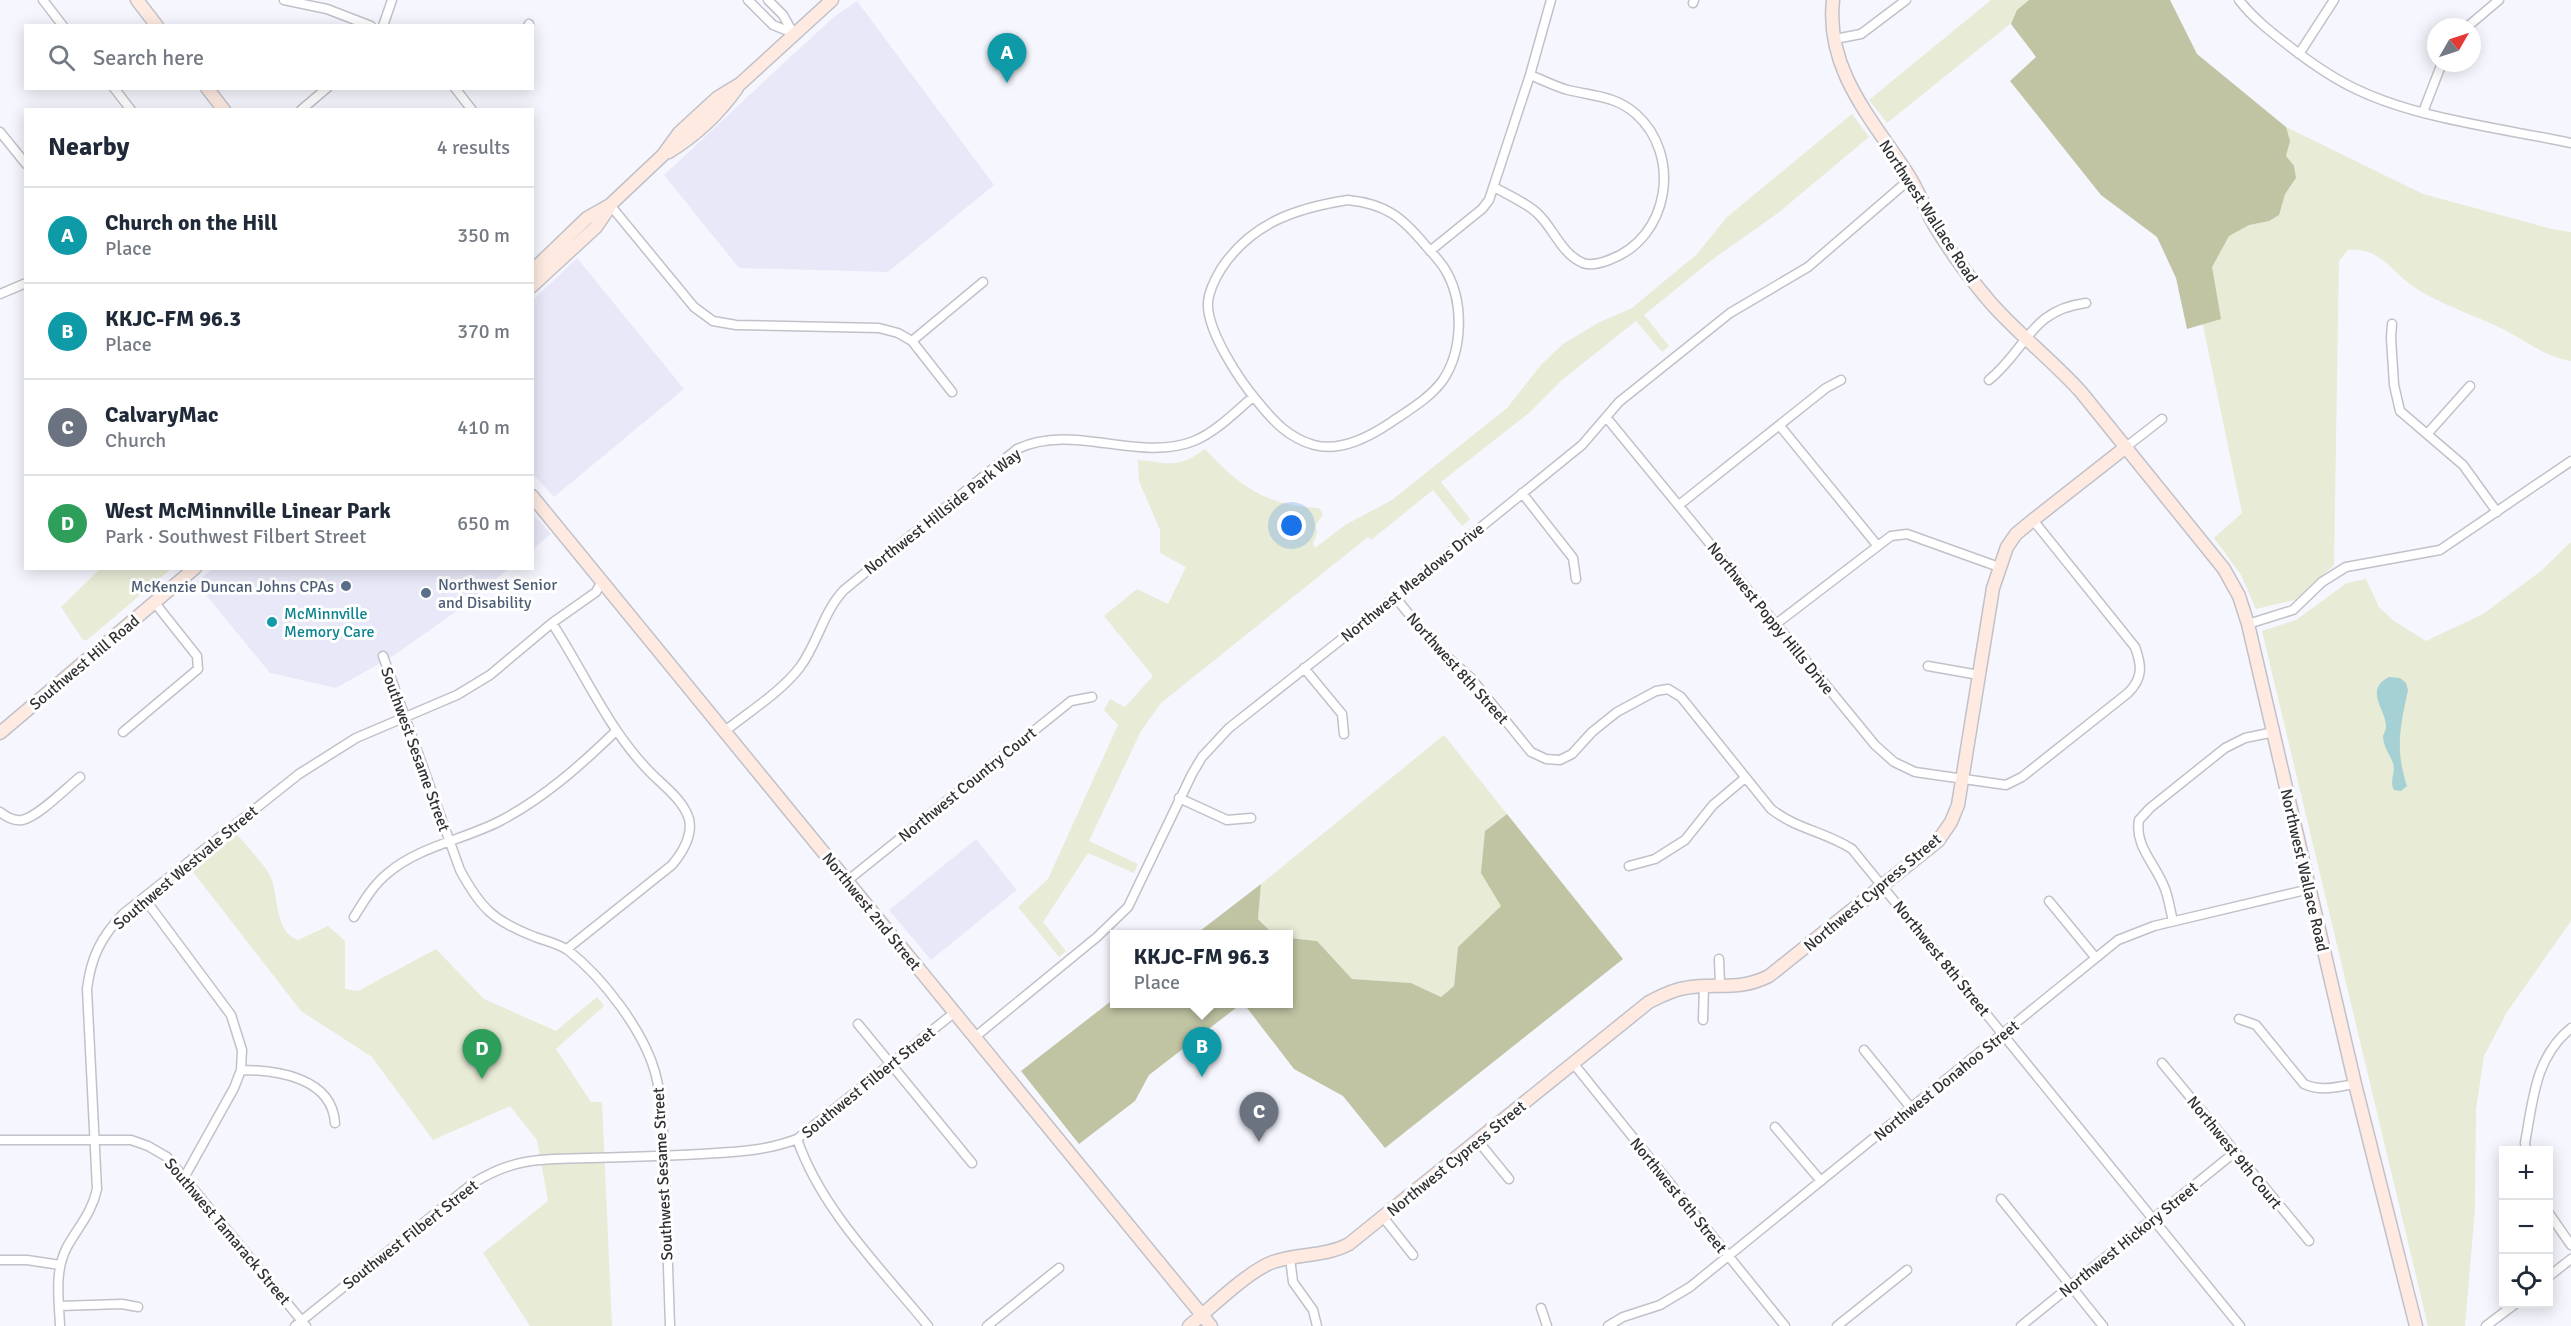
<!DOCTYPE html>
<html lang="en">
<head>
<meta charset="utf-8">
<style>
  :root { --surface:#fff; --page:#f2f2f3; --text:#1f2937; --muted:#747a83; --line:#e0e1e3; --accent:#db2777 }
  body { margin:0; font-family:Signika,sans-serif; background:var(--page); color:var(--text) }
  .controls { position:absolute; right:18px; bottom:18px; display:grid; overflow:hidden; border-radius:0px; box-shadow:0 3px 15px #0003 }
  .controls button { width:54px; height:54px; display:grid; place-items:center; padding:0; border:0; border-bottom:2px solid var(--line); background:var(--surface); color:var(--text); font:30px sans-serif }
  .compass { position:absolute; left:2427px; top:18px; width:54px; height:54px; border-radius:50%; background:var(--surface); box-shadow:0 3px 15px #0003; rotate:51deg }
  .you { position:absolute; left:1292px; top:526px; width:21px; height:21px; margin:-15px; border:4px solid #fff; border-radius:50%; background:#1a73e8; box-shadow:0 0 0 9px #1a73e833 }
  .badge { display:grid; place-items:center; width:39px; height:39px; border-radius:50%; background:var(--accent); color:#fff; font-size:20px; font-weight:700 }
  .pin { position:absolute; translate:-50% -50px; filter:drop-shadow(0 2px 3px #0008) }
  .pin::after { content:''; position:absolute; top:32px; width:21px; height:18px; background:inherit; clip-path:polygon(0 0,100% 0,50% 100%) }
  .popup { position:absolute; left:1110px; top:930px; width:183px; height:78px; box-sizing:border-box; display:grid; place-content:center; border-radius:0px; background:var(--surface); filter:drop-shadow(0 2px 4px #0005); font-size:20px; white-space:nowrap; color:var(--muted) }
  .popup b { font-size:22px; color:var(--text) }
  .popup::after { content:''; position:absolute; left:50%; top:100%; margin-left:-12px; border:12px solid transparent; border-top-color:var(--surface) }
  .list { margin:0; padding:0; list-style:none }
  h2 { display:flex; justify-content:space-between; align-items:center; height:78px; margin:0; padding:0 24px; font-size:26px }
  h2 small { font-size:20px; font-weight:400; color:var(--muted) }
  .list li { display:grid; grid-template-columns:39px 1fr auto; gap:18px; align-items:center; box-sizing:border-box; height:96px; padding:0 24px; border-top:2px solid var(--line) }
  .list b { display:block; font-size:22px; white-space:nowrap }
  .list p { margin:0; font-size:20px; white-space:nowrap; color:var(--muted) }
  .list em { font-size:20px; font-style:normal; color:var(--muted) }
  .icon { flex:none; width:33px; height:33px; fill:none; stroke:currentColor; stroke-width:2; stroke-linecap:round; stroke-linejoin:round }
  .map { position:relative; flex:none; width:2571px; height:1326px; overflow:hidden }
  .search { position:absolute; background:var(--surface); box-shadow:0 3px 15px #0003; left:24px; top:24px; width:510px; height:66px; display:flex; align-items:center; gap:15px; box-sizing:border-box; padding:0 21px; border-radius:0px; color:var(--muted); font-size:22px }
  .panel { position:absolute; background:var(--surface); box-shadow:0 3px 15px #0003; left:24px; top:108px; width:510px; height:462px; border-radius:0px }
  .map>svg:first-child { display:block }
</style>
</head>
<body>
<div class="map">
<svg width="2571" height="1326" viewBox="0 0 2571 1326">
  <rect width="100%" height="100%" fill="#f6f6fe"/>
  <!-- built -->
  <path fill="#e9e8f8" d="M857 1 994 185 888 272 739 268 664 175 788 59 835 16Z
    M577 258 684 389 554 497 533 474V300Z
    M532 513 551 534 533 549H532Z
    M213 568 508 569 458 610 396 654 336 688 270 673 196 583Z
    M976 839 1017 890 931 960 889 910Z"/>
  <!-- green -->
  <path fill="#e8ebd6" d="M1991 0H2040L1887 123 1869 100Z
    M1852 114 1869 137 1778 213 1713 259 1644 315 1669 346 1662 352 1636 321 1562 380 1529 413 1441 482 1470 519 1462 526 1433 490 1371 540 1368 537 1161 703 1141 731 1089 841 1138 864 1134 873 1088 853 1043 922 1066 951 1059 957 1018 907 1048 879 1118 725 1104 710 1110 699 1125 707 1153 676 1104 616 1137 589 1168 604 1186 567 1160 553V530L1139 481 1138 460C1169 463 1178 469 1205 449 1241 488 1266 505 1319 508L1323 514 1316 525 1317 533 1313 544 1315 548 1345 525 1392 500 1507 408 1541 365 1563 344 1598 323 1632 308 1697 254 1727 217Z
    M2286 127 2423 194 2552 229 2571 232V361C2546 357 2527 342 2505 330 2477 316 2439 304 2414 287 2389 270 2382 248 2348 250L2339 261 2334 565 2295 600 2256 609 2241 575 2214 538 2242 513 2192 273Z
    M2571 542V921L2507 1012 2484 1056 2476 1109 2475 1208 2465 1326H2428L2262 631 2296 620 2347 583 2366 579 2379 607 2394 621 2426 641 2483 614 2541 571Z
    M100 569H171L87 640H83L61 607Z
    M1444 735 1507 814 1485 831 1501 906 1458 947 1454 986 1441 997 1411 983 1352 979 1317 941 1289 938V934H1273L1258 919 1261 884Z
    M237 834C246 846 266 865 271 878 279 898 274 931 298 940L328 926 345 941V989L358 991 436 949 484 999 556 1031 597 997 604 1006 556 1049 591 1102H602L612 1326H530L483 1253 548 1201 537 1140 510 1106 433 1140 372 1057 301 1011 193 872Z"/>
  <!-- forest -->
  <path fill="#c0c4a3" d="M2029 0H2170L2197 54 2286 127 2290 141 2286 156 2294 166 2296 178 2285 194 2279 215 2269 221 2249 225 2229 236 2212 267 2221 319 2187 329 2176 278 2157 237 2101 195 2010 81 2036 57 2011 24 2017 10Z
    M1507 814 1623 959 1385 1148 1343 1096 1294 1069 1244 1004H1289V938L1317 941 1352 979 1411 983 1441 997 1454 986 1458 947 1501 906 1481 873 1485 831Z
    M1261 884 1258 919 1273 934H1196Z
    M1115 998V1004H1241L1149 1075 1135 1101 1079 1144 1021 1071Z"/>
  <!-- water -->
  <path fill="#a5d0d4" d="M2389 677 2400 678 2406 683 2408 690C2400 727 2395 750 2407 786L2401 791 2394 790C2389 780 2396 773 2393 763 2390 754 2383 747 2383 736 2384 733 2386 730 2386 727 2387 711 2363 690 2389 677Z"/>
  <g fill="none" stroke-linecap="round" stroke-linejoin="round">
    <!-- street casing -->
    <g stroke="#c1c1c9" stroke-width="11">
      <path id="street" d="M43 0 63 26
        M284 0 327 9 371 26
        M748 0 773 25 793 33
        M768 0 783 15 793 33
        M2239 0C2253 18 2271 32 2289 46 2311 63 2334 79 2358 90 2419 119 2505 129 2571 143
        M1693 3 1694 0
        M383 26 392 0
        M528 26 529 24
        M2467 27 2499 0
        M1835 39 1861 34 1906 0
        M2299 54 2334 0
        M114 88 131 110
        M455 88 472 110
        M301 110 327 88
        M2423 112 2442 63
        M0 132 26 164
        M1494 187C1508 195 1525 202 1537 213 1553 227 1561 254 1583 263 1591 266 1601 263 1609 260 1670 238 1682 155 1636 114 1616 96 1593 96 1568 90 1556 87 1543 80 1530 75
        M1348 200C1386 204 1402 217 1426 246 1433 254 1441 262 1446 271 1464 302 1463 350 1443 380 1430 398 1409 410 1390 423 1369 437 1341 452 1314 445 1289 438 1274 422 1258 402 1240 381 1206 330 1208 302 1209 290 1215 279 1221 269 1251 223 1296 208 1348 200Z
        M610 205 694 307 713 321 736 325 879 328 898 333 912 341 952 392
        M1430 251 1482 209 1489 200 1530 75 1551 0
        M0 294 26 283
        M2392 324 2391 338 2394 385 2400 411 2463 465 2497 512
        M912 341 983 282
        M1989 380C2028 348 2030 310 2086 303
        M1606 417 1875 745 1894 762 1915 772 2006 785 2022 777 2128 693C2143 678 2142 666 2135 647L2033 520
        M1780 426 1877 545
        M2428 433 2470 386
        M2126 447 2162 419
        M1522 493 1573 558 1576 579
        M1679 505 1826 388 1841 380
        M1395 597 1434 645 1471 678 1531 752 1546 759 1560 760 1572 754 1592 732 1617 712 1656 691 1668 689 1681 697 1771 809C1798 830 1824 831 1852 849L2240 1326
        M552 623C584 672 607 727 648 770 661 784 683 799 689 819 693 836 682 853 672 865L567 949
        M1776 624 1891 536 1907 534 1999 567
        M2248 624 2293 610 2322 582 2346 567 2440 550 2571 461
        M383 656 460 870C481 909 494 921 535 937 546 941 560 944 569 951 603 978 643 1030 655 1072 664 1105 663 1142 665 1176 667 1226 668 1276 670 1326
        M1928 666 1979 675
        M1304 668 1342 714 1344 734
        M725 731C750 711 781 692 800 667 818 643 823 612 844 590L1017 449C1073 422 1138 463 1194 441 1216 432 1235 412 1253 397
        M123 732 198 669 197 656 155 603
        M1179 798 1227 820 1251 818
        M0 812C7 817 13 821 22 820 38 817 67 787 80 777
        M1629 866 1655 859 1685 840 1713 805 1745 778
        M847 881 1071 701 1092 697
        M144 898 231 1015 242 1050 241 1070 234 1088 185 1176
        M2049 901 2095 957
        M354 917C364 901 373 885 388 873 420 846 463 840 500 821 544 798 581 765 616 731
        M2173 921C2170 910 2169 899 2165 889 2156 864 2134 846 2139 820L2150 808 2225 748 2245 738 2274 732
        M1719 959 1720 986
        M2239 1019 2256 1025 2304 1084C2322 1092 2336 1087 2355 1084
        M1703 1020 1704 986
        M858 1024 972 1163
        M975 1037 1097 937 1128 907 1192 774 1202 757 1229 728 1395 597 1582 445 1619 402 1730 313 1808 267 1910 179
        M1864 1050 1911 1108
        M1573 1063 1785 1326
        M2162 1063 2309 1241
        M241 1070C278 1070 332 1078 335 1123
        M1775 1127 1821 1181
        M797 1139C822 1211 881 1268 928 1326
        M0 1140H131L148 1146 167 1157 306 1326
        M1478 1141 1509 1179
        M2526 1150 2525 1143C2533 1100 2535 1057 2571 1028
        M2001 1199 2103 1326
        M2548 1212 2571 1245
        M1383 1217 1413 1255
        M1290 1258 1293 1282 1313 1310 1317 1326
        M0 1260H27L60 1265
        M2548 1277 2571 1259
        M59 1306 122 1304 138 1307
        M1541 1308 1547 1326
        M60 1326C59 1299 54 1272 67 1247 78 1227 92 1213 97 1189L87 989C91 957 101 937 123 914L299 774 356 738 457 695 490 675 552 623 596 592 602 581
        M295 1326 472 1184C514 1157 543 1159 591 1158 628 1157 665 1156 702 1154 735 1152 766 1151 797 1139L955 1012
        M987 1326 1059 1268
        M1608 1326 1623 1317 1660 1305 1690 1287 2118 940 2154 926 2310 889
        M1837 1326 1907 1270
        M2021 1326 2235 1152
        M2486 1326 2515 1304"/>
    </g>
    <!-- secondary casing -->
    <g stroke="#c1c1c9" stroke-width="15">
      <path id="secondary" d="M137 0 157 26
        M1833 0C1825 71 1874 121 1909 176 1919 192 1926 211 1936 228 1952 254 1970 279 1990 302 2018 334 2052 360 2081 392L2224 569 2239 596 2248 624 2355 1084 2416 1326
        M207 88 224 110
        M669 152C696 135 719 114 737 88
        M532 271 587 218 610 205 663 155 679 133 717 98 740 84 832 0
        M532 286 596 227 609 208
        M532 496 1211 1326
        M0 733 195 568
        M1189 1326C1211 1308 1248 1271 1273 1262 1298 1253 1325 1257 1349 1244L1649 1002C1661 996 1672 990 1685 988 1717 982 1737 992 1769 976L1938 841 1951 822 1958 805 1993 588 2007 547 2016 534 2033 520 2126 447"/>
    </g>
    <!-- street -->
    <use href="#street" stroke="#fff" stroke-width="8"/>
    <!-- secondary -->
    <use href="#secondary" stroke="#feeae1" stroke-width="12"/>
  </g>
  <!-- markers -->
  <g fill="#5c6f8a" stroke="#fff" stroke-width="2">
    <circle cx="346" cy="586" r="6"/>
    <circle cx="426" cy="593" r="6"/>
  </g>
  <circle fill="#0f9aa8" stroke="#fff" stroke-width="2" cx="272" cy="622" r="6"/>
  <g text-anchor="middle" stroke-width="6" stroke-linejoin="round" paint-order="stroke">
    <!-- street labels -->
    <g font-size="16" fill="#313134" stroke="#fff">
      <text transform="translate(1929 211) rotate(57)" y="6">Northwest Wallace Road</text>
      <text transform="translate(942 511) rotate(-38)" y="6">Northwest Hillside Park Way</text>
      <text transform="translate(1412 582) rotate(-39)" y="6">Northwest Meadows Drive</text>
      <text transform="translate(1771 618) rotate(51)" y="6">Northwest Poppy Hills Drive</text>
      <text transform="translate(84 662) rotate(-40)" y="6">Southwest Hill Road</text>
      <text transform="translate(1458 668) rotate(48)" y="6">Northwest 8th Street</text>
      <text transform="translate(416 749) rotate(70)" y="6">Southwest Sesame Street</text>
      <text transform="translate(967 784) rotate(-39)" y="6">Northwest Country Court</text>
      <text transform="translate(185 867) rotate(-40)" y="6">Southwest Westvale Street</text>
      <text transform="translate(2305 870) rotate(77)" y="6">Northwest Wallace Road</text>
      <text transform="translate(1872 892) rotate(-40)" y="6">Northwest Cypress Street</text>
      <text transform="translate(872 911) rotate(51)" y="6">Northwest 2nd Street</text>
      <text transform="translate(1942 958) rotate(51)" y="6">Northwest 8th Street</text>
      <text transform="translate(1946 1080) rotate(-39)" y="6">Northwest Donahoo Street</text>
      <text transform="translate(868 1082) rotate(-39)" y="6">Southwest Filbert Street</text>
      <text transform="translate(2235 1152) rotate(51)" y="6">Northwest 9th Court</text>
      <text transform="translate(1456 1158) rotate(-39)" y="6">Northwest Cypress Street</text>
      <text transform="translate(662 1174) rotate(-93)" y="6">Southwest Sesame Street</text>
      <text transform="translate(1679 1195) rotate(51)" y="6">Northwest 6th Street</text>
      <text transform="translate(228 1231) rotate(50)" y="6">Southwest Tamarack Street</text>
      <text transform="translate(410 1234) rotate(-38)" y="6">Southwest Filbert Street</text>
      <text transform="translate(2128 1239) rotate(-39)" y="6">Northwest Hickory Street</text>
    </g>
    <!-- service labels -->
    <g font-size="16" fill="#4e5e75" stroke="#fff" text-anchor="start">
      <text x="438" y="590">Northwest Senior<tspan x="438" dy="18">and Disability</tspan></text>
      <text x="334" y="592" text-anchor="end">McKenzie Duncan Johns CPAs</text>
    </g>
    <!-- culture labels -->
    <g font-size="16" fill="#0d838f" stroke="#fff" text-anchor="start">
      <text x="284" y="619">McMinnville<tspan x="284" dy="18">Memory Care</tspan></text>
    </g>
  </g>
</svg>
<div class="controls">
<button>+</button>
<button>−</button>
<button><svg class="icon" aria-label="locate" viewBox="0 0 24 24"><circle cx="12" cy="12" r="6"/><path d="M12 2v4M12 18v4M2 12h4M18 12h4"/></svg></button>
</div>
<svg class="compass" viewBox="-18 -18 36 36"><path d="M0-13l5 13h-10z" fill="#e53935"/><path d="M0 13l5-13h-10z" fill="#747a83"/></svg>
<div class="you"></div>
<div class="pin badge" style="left:1007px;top:83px;background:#0f9aa8">A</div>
<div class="pin badge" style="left:1202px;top:1077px;background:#0f9aa8">B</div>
<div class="popup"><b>KKJC-FM 96.3</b>Place</div>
<div class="pin badge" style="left:1259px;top:1142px;background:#6b7280">C</div>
<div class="pin badge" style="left:482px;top:1079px;background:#2e9e5b">D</div>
<div class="search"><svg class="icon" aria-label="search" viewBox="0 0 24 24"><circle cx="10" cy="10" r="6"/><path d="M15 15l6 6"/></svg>Search here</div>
<section class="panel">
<h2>Nearby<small>4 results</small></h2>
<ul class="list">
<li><span class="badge" style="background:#0f9aa8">A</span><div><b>Church on the Hill</b><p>Place</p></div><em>350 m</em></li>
<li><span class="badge" style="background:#0f9aa8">B</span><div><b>KKJC-FM 96.3</b><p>Place</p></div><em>370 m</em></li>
<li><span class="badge" style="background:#6b7280">C</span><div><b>CalvaryMac</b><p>Church</p></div><em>410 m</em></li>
<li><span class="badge" style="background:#2e9e5b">D</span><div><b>West McMinnville Linear Park</b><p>Park · Southwest Filbert Street</p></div><em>650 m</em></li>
</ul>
</section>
</div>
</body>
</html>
